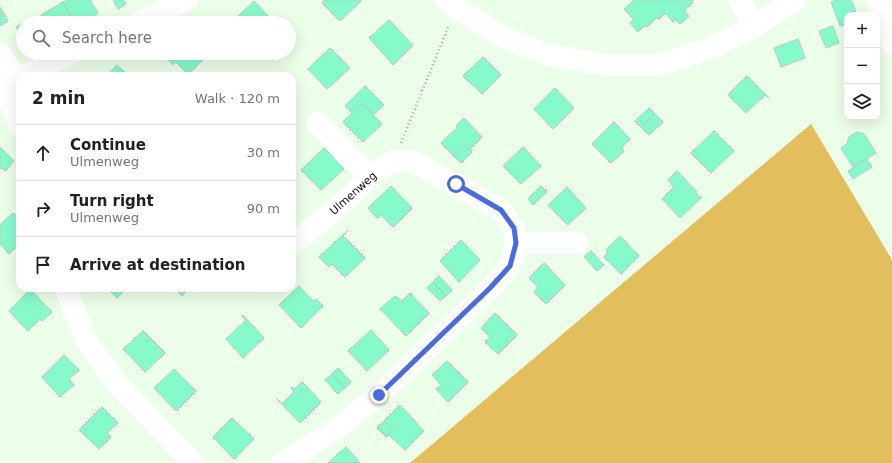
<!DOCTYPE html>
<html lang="en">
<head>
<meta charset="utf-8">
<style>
  :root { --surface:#fff; --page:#f6f6f6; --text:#202124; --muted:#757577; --line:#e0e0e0 }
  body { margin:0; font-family:"DejaVu Sans",sans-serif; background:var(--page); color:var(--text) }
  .controls { position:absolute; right:12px; top:12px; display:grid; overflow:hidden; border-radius:8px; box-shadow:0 4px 16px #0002 }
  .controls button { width:36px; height:36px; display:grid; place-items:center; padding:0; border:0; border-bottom:1px solid var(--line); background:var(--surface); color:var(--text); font:20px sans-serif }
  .stop { position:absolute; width:12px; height:12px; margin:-9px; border:3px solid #496bde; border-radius:50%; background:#fff }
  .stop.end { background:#496bde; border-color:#fff; box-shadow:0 1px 4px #0008 }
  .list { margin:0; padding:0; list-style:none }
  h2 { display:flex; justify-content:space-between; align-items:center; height:52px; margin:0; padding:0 16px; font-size:17px }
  h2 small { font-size:13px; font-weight:400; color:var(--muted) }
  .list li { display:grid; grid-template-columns:26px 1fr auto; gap:12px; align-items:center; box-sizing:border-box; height:56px; padding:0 16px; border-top:1px solid var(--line) }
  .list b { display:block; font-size:15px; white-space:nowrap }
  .list p { margin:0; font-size:13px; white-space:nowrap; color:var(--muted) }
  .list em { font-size:13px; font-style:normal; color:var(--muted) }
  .icon { flex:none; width:22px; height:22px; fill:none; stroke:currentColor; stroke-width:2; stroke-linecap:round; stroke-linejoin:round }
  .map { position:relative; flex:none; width:892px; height:463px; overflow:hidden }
  .search { position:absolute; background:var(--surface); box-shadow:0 4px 16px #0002; left:16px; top:16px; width:280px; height:44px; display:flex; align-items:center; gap:10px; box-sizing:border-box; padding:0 14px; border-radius:22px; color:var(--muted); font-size:15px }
  .panel { position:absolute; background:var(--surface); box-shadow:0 4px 16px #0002; left:16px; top:72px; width:280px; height:220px; border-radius:12px }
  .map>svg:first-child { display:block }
</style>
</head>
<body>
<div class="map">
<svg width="892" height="463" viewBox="0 0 892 463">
  <rect width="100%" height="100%" fill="#ecffe8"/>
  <!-- forest -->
  <path fill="#e3be5c" d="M811 124 892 260V463H410Z"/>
  <!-- building -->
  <path fill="#87facc" stroke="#add2c1" d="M67 0H90L98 13 82 23H75L63 2Z
    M113 0H123L126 4 118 9Z
    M325 0H360L361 1 340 21 322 3Z
    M634 0H692L693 2 684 11 689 16 680 24 675 19 673 22 665 13 659 19 657 17 647 27 645 25 638 32 630 23 634 19 624 9Z
    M837 0H851L857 15H847V33L844 25 840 26 831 2Z
    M254 1 275 23H245L238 16Z
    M63 2 75 23H46L41 15Z
    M0 7 8 21 0 26Z
    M238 16 245 23H232Z
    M389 20 413 45 393 65 369 38Z
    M23 23V40L16 27Z
    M833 26 839 43 826 48 819 31Z
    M798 39 805 58 781 67 774 48Z
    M330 48 350 68 327 89 308 69Z
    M166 53H205L208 55 188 75 176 62 173 65 164 55Z
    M483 57 501 75 482 94 463 76Z
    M117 65 126 73 124 74 126 76H106Z
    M747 76 769 98 765 95 746 113 728 95Z
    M365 86 384 105 373 115 362 103 352 113 345 106Z
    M555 88 574 108 553 129 534 109Z
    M362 103 382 124 363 142 343 122Z
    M649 108 655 114 641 127 635 121Z
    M655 114 663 122 649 135 641 127Z
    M464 118 482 137 470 149 472 152 465 145 454 156 441 143 457 128 456 126Z
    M614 122 630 139 621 148 624 151 611 163 592 144Z
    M714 131 734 151 711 173 691 153Z
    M857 132 864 134 876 153 853 167 841 148 847 144 849 137Z
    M465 145 472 152 461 163 454 156Z
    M0 147 14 161 5 171 2 168 0 169Z
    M523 147 541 166 521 184 503 166Z
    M324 148 344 169 321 190 301 170Z
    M867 159 872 167 853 179 848 171Z
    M677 171 697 192 695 193 700 198 702 197 680 218 662 199 674 187 668 180Z
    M391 186 412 208 393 227 381 215 377 218 368 208Z
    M541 186 547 192 533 205 528 199Z
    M567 187 586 208 568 225 548 205Z
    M13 213 20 221V236L18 237 20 239V244L9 254 0 244V225Z
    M348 230 343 236 365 258 345 277 332 264 329 267 319 257Z
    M620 236 639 256 621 274 604 257 608 252 606 250Z
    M461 240 480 260 459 282 440 261Z
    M591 251 604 265 597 271 584 257Z
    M544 263 565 285 546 304 534 292 538 287 529 278Z
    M439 276 452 290 446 296 433 282Z
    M433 282 446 296 440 301 427 288Z
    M299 286 313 301 316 299 323 306 301 328 279 305Z
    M107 288H127L117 298Z
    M174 288H190L182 296Z
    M30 289 52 312 42 321 40 319 28 331 9 311Z
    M410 293 429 313 406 336 380 309 395 296 402 301Z
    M495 313 517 335 498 354 485 342 490 337 481 328Z
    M243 315 264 338 243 358 226 339 246 320 242 316Z
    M371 330 389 350 367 371 348 351Z
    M143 331 165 353 145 372 123 349Z
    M64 355 79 370 69 379 74 385 60 397 42 377Z
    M447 361 468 382 448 402 436 389 441 385 432 375Z
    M338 368 351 382 345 388 332 374Z
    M174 369 196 391 176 411 154 388Z
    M332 374 345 388 338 394 325 380Z
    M302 382 321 402 300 423 277 399 282 404 294 392 291 388 292 387 295 389Z
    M400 405 424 431 405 450 389 435 386 437 377 428 387 436 393 430 384 421Z
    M102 407 118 423 107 433 111 437 99 449 79 430Z
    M232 418 254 439 234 459 213 437Z
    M384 421 393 430 387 436 377 427Z
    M346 447 360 463H328Z"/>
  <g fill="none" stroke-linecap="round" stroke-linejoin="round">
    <!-- path -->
    <path stroke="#a1b09e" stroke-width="2.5" stroke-dasharray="1 3" stroke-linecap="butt" d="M401 143 449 25"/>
    <!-- minor -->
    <path stroke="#fff" stroke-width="22" d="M446 0 456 8 503 37 549 55 606 65H658L708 49 755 26 795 0
      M739 0 755 26
      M877 0 892 44
      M137 23 187 0
      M0 53 16 79
      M23 76 73 53
      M2 86 20 126
      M318 123 370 178
      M516 243H577
      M66 288 68 295 88 344 119 386 193 463
      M282 463 329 434 379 395 491 288 510 266 516 243 514 228 501 210 414 162 394 161 376 171 349 198 292 244"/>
  </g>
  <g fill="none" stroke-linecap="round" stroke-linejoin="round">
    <!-- route -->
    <path stroke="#496bde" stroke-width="5" d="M379 395 490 288 510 266 516 243 514 228 501 210 456 184"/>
  </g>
  <g text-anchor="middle" stroke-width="3" stroke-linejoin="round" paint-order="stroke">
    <!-- street labels -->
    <g font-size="11" fill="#081007" stroke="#fff">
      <text transform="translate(353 193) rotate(-42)" y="4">Ulmenweg</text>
    </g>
  </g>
</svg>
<div class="controls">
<button>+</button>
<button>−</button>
<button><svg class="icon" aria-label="layers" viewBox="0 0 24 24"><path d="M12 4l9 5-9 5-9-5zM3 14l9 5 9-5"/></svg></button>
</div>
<div class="stop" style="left:456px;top:184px"></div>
<div class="stop end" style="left:379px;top:395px"></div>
<div class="search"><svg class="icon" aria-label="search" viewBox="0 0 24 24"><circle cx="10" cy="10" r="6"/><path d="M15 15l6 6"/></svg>Search here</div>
<section class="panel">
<h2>2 min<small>Walk · 120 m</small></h2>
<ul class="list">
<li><svg class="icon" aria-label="ahead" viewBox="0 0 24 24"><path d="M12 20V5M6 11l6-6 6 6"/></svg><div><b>Continue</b><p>Ulmenweg</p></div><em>30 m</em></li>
<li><svg class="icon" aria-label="right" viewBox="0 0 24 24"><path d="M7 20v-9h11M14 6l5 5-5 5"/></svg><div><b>Turn right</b><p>Ulmenweg</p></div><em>90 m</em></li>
<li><svg class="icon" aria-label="arrive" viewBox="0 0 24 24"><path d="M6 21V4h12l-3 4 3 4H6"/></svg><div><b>Arrive at destination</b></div></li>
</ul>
</section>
</div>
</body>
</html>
